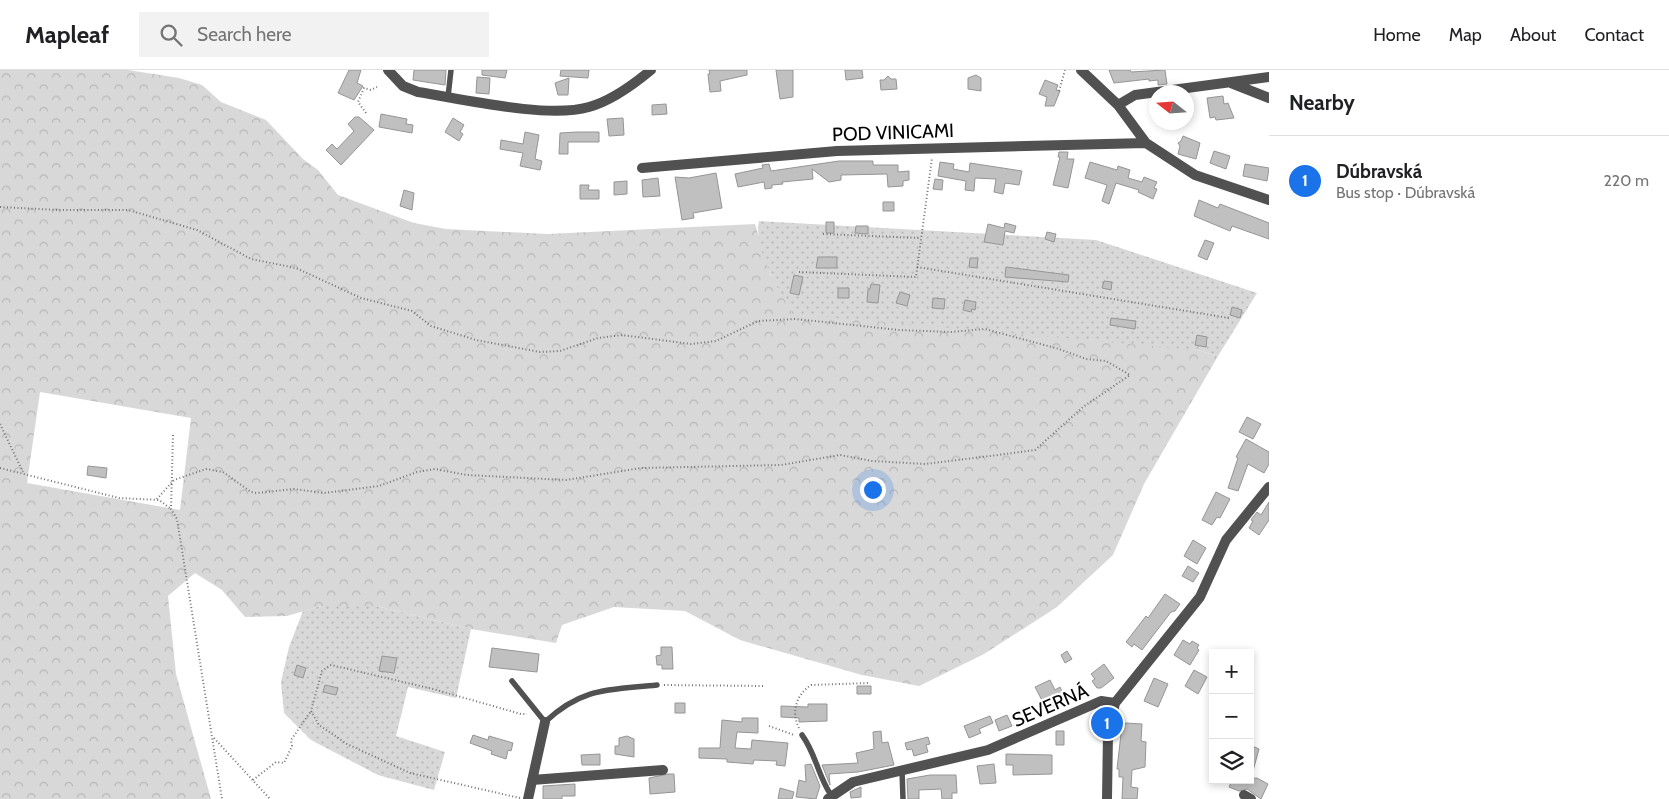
<!DOCTYPE html>
<html lang="en">
<head>
<meta charset="utf-8">
<style>
  :root { --surface:#fff; --page:#f2f2f2; --text:#202124; --muted:#757577; --line:#e0e0e0; --accent:#1a73e8 }
  body { margin:0; font-family:Cabin,sans-serif; background:var(--page); color:var(--text) }
  .controls { position:absolute; right:15px; bottom:15px; display:grid; overflow:hidden; border-radius:0px; box-shadow:0 2px 8px #0003 }
  .controls button { width:45px; height:45px; display:grid; place-items:center; padding:0; border:0; border-bottom:1px solid var(--line); background:var(--surface); color:var(--text); font:25px sans-serif }
  .compass { position:absolute; left:1149px; top:15px; width:45px; height:45px; border-radius:50%; background:var(--surface); box-shadow:0 2px 8px #0003; rotate:287deg }
  .you { position:absolute; left:872px; top:419px; width:18px; height:18px; margin:-12px; border:4px solid #fff; border-radius:50%; background:#1a73e8; box-shadow:0 0 0 8px #1a73e833 }
  .badge { display:grid; place-items:center; width:32px; height:32px; border-radius:50%; background:var(--accent); color:#fff; font-size:16px; font-weight:700 }
  .pin { position:absolute; translate:-50% -50%; border:2px solid #fff; box-shadow:0 1px 5px #0006 }
  .list { margin:0; padding:0; list-style:none }
  h2 { display:flex; justify-content:space-between; align-items:center; height:65px; margin:0; padding:0 20px; font-size:21px }
  h2 small { font-size:16px; font-weight:400; color:var(--muted) }
  .list li { display:grid; grid-template-columns:32px 1fr auto; gap:15px; align-items:center; box-sizing:border-box; height:90px; padding:0 20px; border-top:1px solid var(--line) }
  .list b { display:block; font-size:19px; white-space:nowrap }
  .list p { margin:0; font-size:16px; white-space:nowrap; color:var(--muted) }
  .list em { font-size:16px; font-style:normal; color:var(--muted) }
  .icon { flex:none; width:28px; height:28px; fill:none; stroke:currentColor; stroke-width:2; stroke-linecap:round; stroke-linejoin:round }
  .map { position:relative; flex:none; width:1269px; height:729px; overflow:hidden }
  header { display:flex; align-items:center; gap:30px; box-sizing:border-box; height:70px; padding:0 25px; background:var(--surface); border-bottom:1px solid var(--line) }
  header strong { font-size:24px }
  nav { display:flex; gap:28px; margin-inline-start:auto; font-size:18px }
  .search { width:350px; height:45px; background:var(--page); display:flex; align-items:center; gap:12px; box-sizing:border-box; padding:0 18px; border-radius:0px; color:var(--muted); font-size:19px }
  main { display:flex }
  aside { flex:1; background:var(--surface) }
  .map>svg:first-child { display:block }
</style>
</head>
<body>
<header>
<strong>Mapleaf</strong>
<div class="search"><svg class="icon" aria-label="search" viewBox="0 0 24 24"><circle cx="10" cy="10" r="6"/><path d="M15 15l6 6"/></svg>Search here</div>
<nav><a>Home</a><a>Map</a><a>About</a><a>Contact</a></nav>
</header>
<main>
<div class="map">
<svg width="1269" height="729" viewBox="0 0 1269 729">
  <defs>
    <pattern id="forest-crowns" width="20" height="18" patternUnits="userSpaceOnUse" patternTransform="scale(1.25)"><rect width="20" height="18" fill="#d8d8d8"/><path d="M2 6a3 3 0 1 1 6 0M12 15a3 3 0 1 1 6 0" fill="none" stroke="#b8b8b8"/></pattern>
    <pattern id="garden-dots" width="8" height="8" patternUnits="userSpaceOnUse" patternTransform="scale(1.25)"><rect width="8" height="8" fill="#d8d8d8"/><path d="M2 2h.1M6 6h.1" fill="none" stroke="#b8b8b8" stroke-width="1.8" stroke-linecap="round"/></pattern>
  </defs>
  <rect width="100%" height="100%" fill="#fff"/>
  <!-- forest -->
  <path fill="url(#forest-crowns)" fill-rule="evenodd" d="M0 0H128L179 8 202 15 221 32 266 50 303 89 318 100 338 125 414 153 446 159 548 164 755 154 771 206 1197 280 1218 286 1144 414 1113 485 1057 537 984 584 919 616 862 605 740 570 685 541 614 537 562 555 556 573 471 559 376 536H321L287 546 245 547 222 520 195 503 168 526 176 604 211 729H0ZM40 322 191 348 180 440 27 413Z"/>
  <!-- garden -->
  <path fill="url(#garden-dots)" d="M759 151 1096 170 1257 223 1218 286 1197 280 793 244C779 221 753 179 759 151Z
    M321 536H376L471 559 456 628 408 617 396 666 445 682 434 720 378 705 311 670 284 643 281 612 289 577 303 541Z"/>
  <!-- building -->
  <path fill="#c0c0c0" stroke="#959595" d="M349 0H361L357 13 363 16 354 30 338 23Z
    M414 0H446L445 15 413 10Z
    M482 0H507L505 8 482 5Z
    M561 0H589L588 8 560 6Z
    M709 0H747V5L720 11 721 21 710 22 708 4H710Z
    M776 0H793V27L780 29Z
    M845 0H862L863 8 846 10Z
    M1109 0H1130L1131 2 1165 0 1167 14 1158 15V10L1149 11V9L1114 13Z
    M976 5 981 8V21L968 19V8Z
    M888 6 891 9H896L897 19 881 20 880 10H884Z
    M477 7 490 8 489 24 476 23Z
    M569 8 568 25H558L555 13Z
    M1045 10 1058 15 1056 20 1060 21 1054 36H1045L1047 27 1039 24Z
    M1223 26 1224 34 1228 33 1234 48 1216 50 1215 47 1210 48 1207 28Z
    M666 34 667 44 652 45V35Z
    M381 44 407 49 406 54 413 55 412 63 379 57Z
    M355 47H359L374 60 341 95 326 80 332 74 337 79 354 61 348 54Z
    M453 48 464 55 460 62 463 64 459 71 445 62Z
    M623 48 624 65 609 66 607 49Z
    M525 62 539 65 535 89 542 91 540 100 520 96 523 83 500 79 501 70 523 74Z
    M577 62H599V72H568V84H559L560 63Z
    M1183 66 1200 73 1196 89 1178 84 1180 76 1178 73 1181 71Z
    M1214 81 1230 86 1226 99 1210 93Z
    M1059 82H1068L1067 89H1074L1068 118 1053 115 1060 87H1058Z
    M839 91H873V95H898V102L909 101V110L903 111V116L888 117 887 104 841 105V110L829 112 812 99 813 109 782 112 783 114 772 115V118L765 119 764 112 738 117 735 104 763 98 762 95 769 94 771 101Z
    M940 92 954 94 953 99 969 102 970 93 1022 101 1019 115 1005 113 1003 124 994 122 996 109 975 108 974 121 965 120 966 111 938 106Z
    M1090 92 1117 100 1118 96 1130 100 1128 108 1142 112 1144 107 1157 112 1154 118 1157 119 1153 129 1138 122 1139 120 1116 113 1109 134 1102 131 1107 115 1085 108Z
    M1245 94 1269 98 1267 111 1243 106Z
    M716 103 722 138 693 143 694 148 682 150 675 107 689 108Z
    M658 108 660 126 643 127 642 110Z
    M935 109 943 110 942 120 933 119Z
    M627 111V124L614 125V112Z
    M580 115H589L588 120H599V129H580Z
    M404 120 414 123 412 140 400 136Z
    M1199 130 1218 138 1220 134 1269 153V169L1232 156 1230 161 1194 146Z
    M883 132H894V141H883Z
    M826 152H834V163H826Z
    M1005 153 1016 156 1014 163 1005 161 1003 175 984 172 988 154 1004 158Z
    M856 156H868V164L855 163Z
    M1047 162 1056 164 1054 172 1045 169Z
    M1205 170 1214 173 1207 190 1198 186Z
    M818 187H837V198H816Z
    M970 188H978L977 198 969 197Z
    M1006 197 1069 205 1068 212 1005 207Z
    M794 205 803 207 799 225 790 223Z
    M1104 211 1112 212 1111 220 1102 218Z
    M871 214 880 215 878 233 867 232 868 219H870Z
    M838 218H849V228H838Z
    M900 222 910 225 907 236 896 233Z
    M933 228 945 229 944 239 932 238Z
    M965 230 976 232 975 240 972 239 971 242 963 240Z
    M1232 237 1242 240 1240 248 1230 245Z
    M1111 248 1136 251 1135 259 1110 255Z
    M1197 265 1207 267 1206 277 1195 275Z
    M1247 347 1261 354 1253 369 1239 362Z
    M1246 369 1269 382V394L1264 403 1248 394 1238 421 1228 418 1238 388 1236 387Z
    M88 396 107 398 106 408 87 405Z
    M1216 422 1230 429 1220 448 1217 447 1212 455 1202 450Z
    M1269 432V450L1259 465 1249 458 1253 451 1251 450 1257 442 1261 445Z
    M1193 470 1206 478 1197 494 1184 486Z
    M1188 496 1199 503 1193 512 1182 506Z
    M1165 524 1180 534 1175 541 1171 542 1142 580 1134 574 1132 577 1126 572 1146 546 1148 548Z
    M1183 570 1190 574 1192 571 1199 575 1197 578 1199 580 1190 595 1174 585Z
    M661 577H672L673 599H662V595H657L656 586 661 585Z
    M492 578 539 584 537 602 489 597Z
    M1067 581 1072 589 1065 593 1061 585Z
    M382 586 397 588 394 603 379 601Z
    M1104 594 1114 608 1101 618H1097L1092 611 1095 609 1091 604Z
    M297 595 306 598 303 608 294 605Z
    M1194 600 1207 607 1198 624 1185 616Z
    M1154 608 1168 614 1158 637 1144 631Z
    M1050 610 1055 620 1060 617 1066 630 1047 640 1035 617Z
    M325 615 338 618 336 625 323 622Z
    M857 616H871V624H857Z
    M675 633H685V643H675Z
    M808 634H827V651L799 652V648L781 647V636L808 637Z
    M1007 645 1012 656 999 661 995 650Z
    M990 646 993 653 979 659 981 663 969 668 964 656Z
    M742 648H758V663L737 662 735 678 751 679 752 670 788 673 785 696 776 695 777 691 754 690 753 694 727 692V689L699 688V678H720L722 650 742 652Z
    M1125 653 1142 654 1141 671 1146 672 1145 697 1132 700 1131 717 1138 718 1137 729H1122L1123 707H1119V699H1117L1122 655H1125Z
    M881 661 882 673 888 672 894 695 858 702 829 704 830 715 822 695 858 693 856 683 874 679 873 662Z
    M1056 661H1064V675H1056Z
    M473 665 488 670 489 666 513 673 511 681 508 680 506 689 491 684 492 681 470 673Z
    M627 666 634 669V687L615 684V676H619V668Z
    M928 667 930 674 926 675 928 682 914 686 912 679 907 680 905 673Z
    M1250 675 1259 679 1253 701H1250Z
    M600 684V695H582L581 685Z
    M1006 684 1052 685V704L1013 705V695H1006Z
    M811 694 820 716 816 729 796 727 799 710 806 712 805 695Z
    M994 694 996 713 980 714 977 696Z
    M668 704H674L675 722 650 724 649 708Z
    M930 705H956L957 723H952V729H942L941 719 919 720V729H908L907 709Z
    M1257 708 1268 714 1261 729 1247 719 1239 721 1229 717 1232 710Z
    M575 714V726H562V729H543V716Z
    M861 717V727L851 728 850 722Z
    M780 718 794 722 792 729H778Z"/>
  <g fill="none" stroke-linecap="round" stroke-linejoin="round">
    <!-- path -->
    <path stroke="#737373" stroke-width="2" stroke-dasharray="1 2.5" stroke-linecap="butt" d="M1059 21 1065 0
      M366 43 358 32 364 18 371 20 377 17
      M0 137 58 140H128L197 160 251 189 296 198 361 228 412 241 431 256 476 270 540 282 560 281 598 268 622 265 691 274 716 271 758 251 796 249 899 260 951 262 985 259 1059 279 1086 289 1106 291 1130 305 1083 337 1035 380 998 385 925 394 872 391 840 385 781 395 641 398 566 410 467 405 435 399 417 402 379 416 324 423 294 419 257 423 251 422 223 402 206 399 174 410 156 430
      M823 164 921 168
      M917 197 1229 248
      M799 202 916 207 932 88
      M0 354 23 402
      M173 365 171 439 177 449 222 729
      M0 398 119 428 159 430 171 439
      M664 615 764 616
      M769 656 794 665
      M799 658C791 642 796 625 811 615L869 613
      M214 668 270 729
      M253 710 276 692 284 693 292 676 291 670 311 641
      M520 728 410 703 347 674 319 655 311 641 322 601 331 595 433 619 521 644H527"/>
    <!-- lane -->
    <path stroke="#515151" stroke-width="5.5" d="M448 27 451 0
      M512 611 545 652C582 617 609 620 657 615
      M802 665C816 684 818 706 831 725
      M902 700 903 729"/>
    <!-- street -->
    <path stroke="#515151" stroke-width="10" d="M388 0 403 16 418 22C463 29 547 49 589 37 611 31 633 15 651 0
      M1081 0 1118 35 1146 73 1195 105 1269 130
      M1231 13 1269 28
      M1118 35 1135 25 1269 7
      M642 98 837 81 1146 73
      M532 710 663 700
      M1244 725 1251 729
      M528 729 545 652
      M828 729 853 712 988 680 1101 631 1115 633
      M1107 729 1108 663 1115 633 1200 527 1226 470 1269 417"/>
  </g>
  <g text-anchor="middle" stroke-width="4.5" stroke-linejoin="round" paint-order="stroke">
    <!-- street labels -->
    <g font-size="19" fill="#000" stroke="#fff">
      <text transform="translate(893 62) rotate(-2)" y="7">POD VINICAMI</text>
      <text transform="translate(1050 635) rotate(-23)" y="7">SEVERNÁ</text>
    </g>
  </g>
</svg>
<div class="controls">
<button>+</button>
<button>−</button>
<button><svg class="icon" aria-label="layers" viewBox="0 0 24 24"><path d="M12 4l9 5-9 5-9-5zM3 14l9 5 9-5"/></svg></button>
</div>
<svg class="compass" viewBox="-18 -18 36 36"><path d="M0-13l5 13h-10z" fill="#e53935"/><path d="M0 13l5-13h-10z" fill="#757577"/></svg>
<div class="you"></div>
<div class="pin badge" style="left:1107px;top:653px">1</div>
</div>
<aside>
<h2>Nearby<small></small></h2>
<ul class="list">
<li><span class="badge">1</span><div><b>Dúbravská</b><p>Bus stop · Dúbravská</p></div><em>220 m</em></li>
</ul>
</aside>
</main>
</body>
</html>
